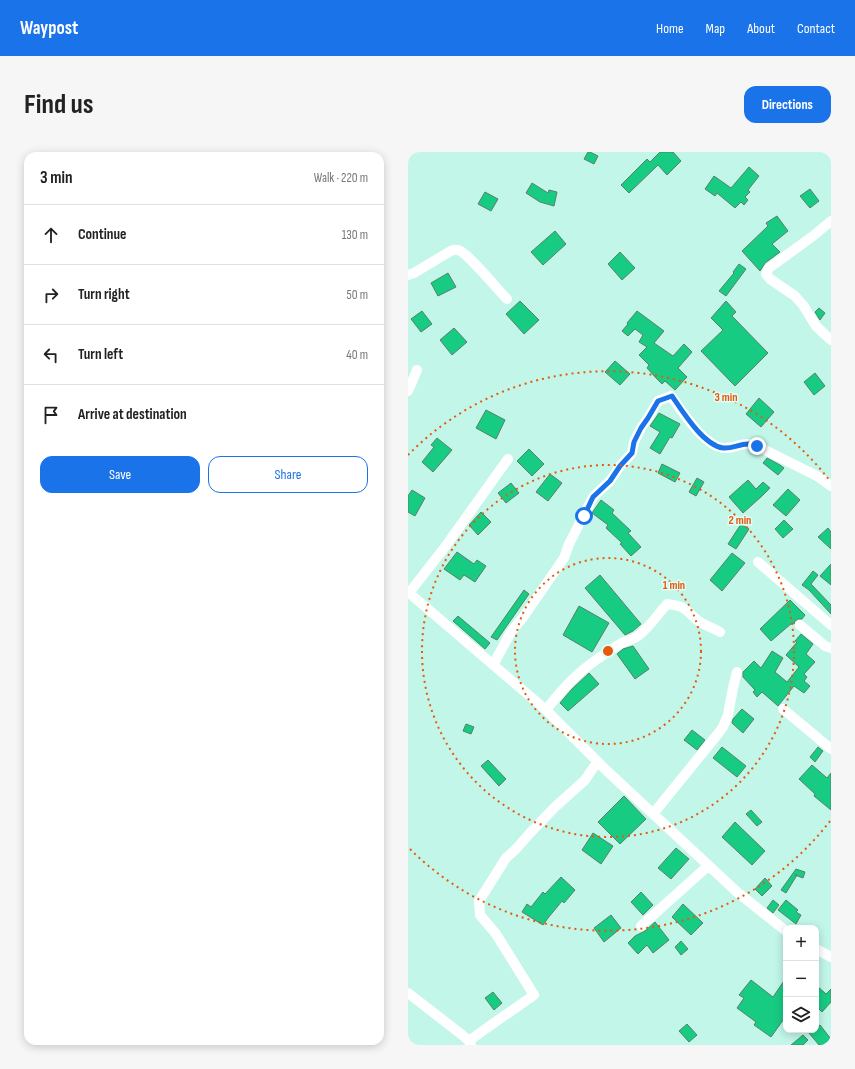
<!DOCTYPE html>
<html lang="en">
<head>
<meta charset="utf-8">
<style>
  :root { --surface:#fff; --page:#f6f6f6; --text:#222; --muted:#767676; --line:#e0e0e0; --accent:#1a73e8 }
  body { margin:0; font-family:"Sofia Sans Condensed",sans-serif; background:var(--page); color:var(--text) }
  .controls { position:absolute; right:12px; bottom:12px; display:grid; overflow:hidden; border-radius:8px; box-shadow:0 2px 10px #0003 }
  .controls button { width:36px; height:36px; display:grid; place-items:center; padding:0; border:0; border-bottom:1px solid var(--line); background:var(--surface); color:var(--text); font:20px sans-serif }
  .stop { position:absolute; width:12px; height:12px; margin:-9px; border:3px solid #1a73e8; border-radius:50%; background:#fff }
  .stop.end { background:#1a73e8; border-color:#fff; box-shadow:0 1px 4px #0008 }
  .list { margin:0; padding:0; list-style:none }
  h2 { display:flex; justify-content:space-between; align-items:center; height:52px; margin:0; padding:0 16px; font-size:17px }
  h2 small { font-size:13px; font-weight:400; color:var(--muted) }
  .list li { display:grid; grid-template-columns:26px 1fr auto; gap:12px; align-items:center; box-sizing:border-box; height:60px; padding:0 16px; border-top:1px solid var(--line) }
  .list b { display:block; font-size:15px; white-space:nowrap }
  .list em { font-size:13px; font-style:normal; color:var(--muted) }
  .actions { display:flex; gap:8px; padding:12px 16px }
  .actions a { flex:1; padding:9px 0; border:1px solid var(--accent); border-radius:12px; text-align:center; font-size:14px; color:var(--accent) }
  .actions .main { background:var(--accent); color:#fff }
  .icon { flex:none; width:22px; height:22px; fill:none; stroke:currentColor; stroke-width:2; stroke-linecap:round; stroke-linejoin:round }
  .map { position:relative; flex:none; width:423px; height:893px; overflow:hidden; border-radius:12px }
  header { display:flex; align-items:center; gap:24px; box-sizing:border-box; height:56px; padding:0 20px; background:var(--accent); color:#fff }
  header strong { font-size:19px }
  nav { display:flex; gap:22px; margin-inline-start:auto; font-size:14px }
  .intro { display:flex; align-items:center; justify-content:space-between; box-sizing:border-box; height:96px; padding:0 24px }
  h1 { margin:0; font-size:28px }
  .button { padding:10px 18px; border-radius:12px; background:var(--accent); color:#fff; font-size:14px; font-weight:700 }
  main { display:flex; gap:24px; padding:0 24px }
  aside { flex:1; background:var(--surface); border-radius:12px; box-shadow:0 2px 10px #0003 }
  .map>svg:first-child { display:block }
</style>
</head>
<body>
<header>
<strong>Waypost</strong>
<nav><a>Home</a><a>Map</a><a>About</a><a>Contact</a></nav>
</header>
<div class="intro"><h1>Find us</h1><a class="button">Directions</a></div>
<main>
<aside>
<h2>3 min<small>Walk · 220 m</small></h2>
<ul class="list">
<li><svg class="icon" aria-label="ahead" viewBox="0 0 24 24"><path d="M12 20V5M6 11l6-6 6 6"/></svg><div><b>Continue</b></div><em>130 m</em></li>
<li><svg class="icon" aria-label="right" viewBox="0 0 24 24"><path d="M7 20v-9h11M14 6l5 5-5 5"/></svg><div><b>Turn right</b></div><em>50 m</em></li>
<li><svg class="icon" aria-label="left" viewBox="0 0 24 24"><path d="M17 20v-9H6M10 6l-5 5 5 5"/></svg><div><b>Turn left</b></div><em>40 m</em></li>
<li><svg class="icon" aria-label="arrive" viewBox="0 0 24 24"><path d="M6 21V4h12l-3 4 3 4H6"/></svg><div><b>Arrive at destination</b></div></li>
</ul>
<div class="actions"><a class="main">Save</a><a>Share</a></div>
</aside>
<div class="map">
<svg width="423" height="893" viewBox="0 0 423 893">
  <rect width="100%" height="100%" fill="#c1f6e9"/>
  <!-- building -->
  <path fill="#17cb83" stroke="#588069" d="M180 0H182L190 4 186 12 176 7Z
    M252 0H265L273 9 259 23 250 13 221 41 213 33 239 7 242 10Z
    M341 15 351 24 340 38 342 40 337 45 340 48 336 53 333 50 327 56 309 41 307 44 297 37 306 24 323 36Z
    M124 31 140 41 141 38 149 40 146 54 132 50 118 41Z
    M402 37 411 49 402 56 392 44Z
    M77 40 90 47 83 59 70 52Z
    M369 64 380 79 364 92 372 100 357 111 352 119 334 99 360 74 358 71Z
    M147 79 158 92 135 113 123 100Z
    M212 100 227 116 214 128 200 112Z
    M331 112 338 117 318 144 311 139 326 121 325 120Z
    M40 121 48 135 30 144 23 131Z
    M112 149 131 168 116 182 98 162Z
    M318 149 328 160 324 164 360 201 327 234 293 199 315 178 303 166Z
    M411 156 417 161 412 168 407 160Z
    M14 159 24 172 13 180 3 167Z
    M229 159 256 179 246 191 265 204 276 192 284 200 270 216 279 225 267 238 257 229 254 232 248 226 239 216 241 213 231 203 239 195 231 190 235 183 227 177 220 184 214 179 220 172 219 171Z
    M46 176 59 190 44 203 32 188Z
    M207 209 222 222 212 233 197 220Z
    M407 221 417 234 406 243 396 230Z
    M351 246 366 260 353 275 338 262Z
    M78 258 97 268 88 287 68 276Z
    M251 261 272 272 264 286 262 285 252 302 242 296 252 280 242 274Z
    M29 286 44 298 25 320 14 310 26 295 23 293Z
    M121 297 136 312 124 324 109 309Z
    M359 306 372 313 376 316 370 323 355 311Z
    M254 312 272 321 267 330 250 321Z
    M142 322 154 331 140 349 128 340Z
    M289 326 296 330 288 344 281 340Z
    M340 328 348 337 355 330 362 336 354 344 335 361 321 345Z
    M103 331 111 341 98 351 90 341Z
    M380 337 392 348 378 364 365 353Z
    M4 338 17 346 7 364 0 360V344Z
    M193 348 206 358 204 361 223 379 220 381 233 395 223 404 212 392 214 391 198 376 200 373 184 361Z
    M73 360 83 370 70 383 61 373Z
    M376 368 385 377 375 386 367 377Z
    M333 372 341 377 328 397 320 392Z
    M420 376 423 380V397L410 385Z
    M49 400 66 412 69 408 78 414 67 430 56 423 52 428 36 417Z
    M324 401 337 411 314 439 302 428Z
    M423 412V433L412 424Z
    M405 419 410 423 403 432 423 453V462L401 438 394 433Z
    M192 423 233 472 225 479 217 483 177 436Z
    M116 438 121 442 89 488 83 485Z
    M382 448 397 463 394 467H390L387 469 386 472 384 471 363 489 352 477Z
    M171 454 201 471 184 500 155 483Z
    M50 464 82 491 77 497 45 469Z
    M393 482 405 492 398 502 407 510 396 522 399 525 396 529 402 534 396 541 386 534 370 554 354 540 349 545 345 540 347 538 335 525V520L346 509 353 516 364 499 375 506 367 520 379 530 391 515 378 503 389 490 387 489Z
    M225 494 241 517 227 527 209 502 215 497Z
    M181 521 191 532 160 559 152 551 164 537Z
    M334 557 346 567 335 581 324 571 325 567Z
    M58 572 66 575 63 582 55 579Z
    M284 578 297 588 289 598 276 588Z
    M314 595 338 614 329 625 305 606Z
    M410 595 415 599 407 610 402 605Z
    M80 608 98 627 91 634 73 614Z
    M404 613 419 626 423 621V658L406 644 407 642 391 627Z
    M216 644 238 667 212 692 190 670Z
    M343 658 354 670 349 674 338 662Z
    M327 670 357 699 344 713 314 685Z
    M185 681 205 694 193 712 174 698Z
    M268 696 281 707 263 727 250 716Z
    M388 717 397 720 395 726 387 723H389L378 741 373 738Z
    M153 725 167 738 156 751 154 749 140 766 135 773 114 760 119 752 123 755 135 740 137 742Z
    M357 726 364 734 354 744 347 737Z
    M233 740 245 753 235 763 223 750Z
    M365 748 371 753 365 761 359 756Z
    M378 748 390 758 388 760 393 763 388 772 370 758Z
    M275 752 295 771 283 783 264 765Z
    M203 763 213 776 196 790 186 776Z
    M247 770 261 788 245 801 239 793 230 802 220 791 227 784 237 779Z
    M273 789 280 797 273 803 267 795Z
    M378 826V864L363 885 346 873 348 870 329 856 336 846 331 843 343 828 365 845Z
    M408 833 418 842 423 837V850L414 860 408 854Z
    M85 840 94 851 86 858 77 846Z
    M279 872 289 883 281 890 271 879Z
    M412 873 423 887V893H411L401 881 405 878H408V876Z
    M395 883 400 888 395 893H383Z"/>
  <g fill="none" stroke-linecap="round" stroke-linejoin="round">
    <!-- minor -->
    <path stroke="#fff" stroke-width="10" d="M423 69 405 84 361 116 358 122 362 127 387 144 395 153 408 174 423 188
      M0 123 6 121 41 100C44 98 46 97 50 98 59 100 90 138 99 147
      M0 239 9 218
      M350 410 423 473
      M0 440 138 558 198 618 329 740 378 779
      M1 441 37 395 100 307
      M392 473 417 494 423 496
      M85 513 103 480 116 464 156 406 161 392 185 345 202 329 212 314 224 301 226 290 233 276 240 266 250 249 263 244C275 260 295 293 315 296 324 297 331 292 340 292 342 292 346 293 349 294L409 324 423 334
      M375 557 423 597
      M138 558C157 533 175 515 203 498 207 495 211 492 216 490 221 488 226 487 230 484 241 476 250 462 259 452 277 454 277 457 289 468 296 473 305 476 312 480
      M245 662 309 583 315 575 320 563 325 536 329 520
      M233 774 300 714
      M408 797 423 805
      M0 841 53 882 61 889 63 893
      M61 889C82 873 104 859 126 843L88 782 72 763 71 749 98 706 108 697 122 681 147 655 177 628 189 610"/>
  </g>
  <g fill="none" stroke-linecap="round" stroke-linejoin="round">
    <!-- route -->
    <path stroke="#1a73e8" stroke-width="5" d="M176 364 185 345 202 329 212 314 224 301 226 290 233 276 240 266 250 249 264 244C275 260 295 293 315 296 324 297 331 292 340 292 342 292 346 293 349 294"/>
  </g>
  <!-- distance rings -->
  <g fill="none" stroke="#e8590c" stroke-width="2" stroke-dasharray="2 4">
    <circle cx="200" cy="499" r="93"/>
    <circle cx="200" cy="499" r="186"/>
    <path d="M422 669A280 280 0 0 1 0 695M0 303A280 280 0 0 1 422 329"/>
  </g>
  <circle cx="200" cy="499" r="6" fill="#e8590c" stroke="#dffef6" stroke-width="2"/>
  <g font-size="12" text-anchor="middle" font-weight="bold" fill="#e8590c" stroke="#dffef6" stroke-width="3" stroke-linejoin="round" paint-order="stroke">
    <text x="318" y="249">3 min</text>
    <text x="332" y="372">2 min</text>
    <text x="266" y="437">1 min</text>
  </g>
</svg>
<div class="controls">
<button>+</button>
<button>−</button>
<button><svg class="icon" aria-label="layers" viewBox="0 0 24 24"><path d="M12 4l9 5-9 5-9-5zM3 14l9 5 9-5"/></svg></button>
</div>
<div class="stop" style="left:176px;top:364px"></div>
<div class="stop end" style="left:349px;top:294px"></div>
</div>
</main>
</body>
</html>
